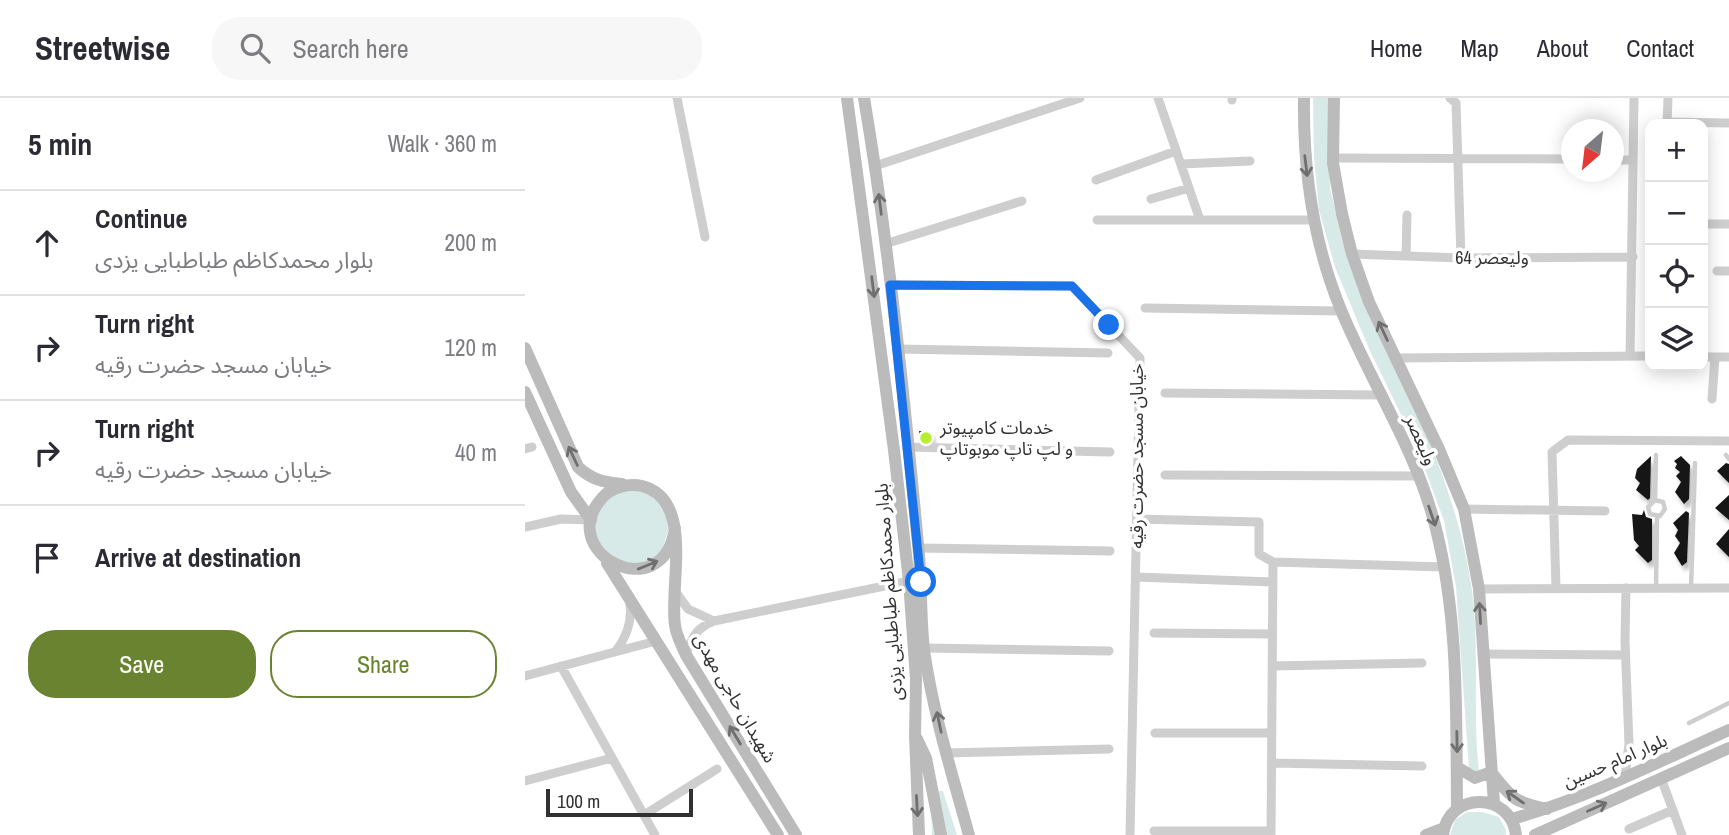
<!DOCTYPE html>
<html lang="en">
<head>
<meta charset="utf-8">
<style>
  :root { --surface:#fff; --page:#f7f7f7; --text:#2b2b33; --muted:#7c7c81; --line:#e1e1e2; --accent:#6a8330 }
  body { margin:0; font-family:"Archivo Narrow","Noto Sans Arabic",sans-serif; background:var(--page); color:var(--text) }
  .controls { position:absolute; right:21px; top:21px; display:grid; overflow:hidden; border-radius:14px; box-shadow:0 4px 18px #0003 }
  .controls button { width:63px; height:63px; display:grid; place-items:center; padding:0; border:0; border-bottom:2px solid var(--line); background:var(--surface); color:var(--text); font:35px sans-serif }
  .compass { position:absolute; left:1036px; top:21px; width:63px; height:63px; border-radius:50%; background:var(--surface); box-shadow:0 4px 18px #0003; rotate:208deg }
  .scale { position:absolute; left:21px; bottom:18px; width:147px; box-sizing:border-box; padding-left:7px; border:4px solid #313131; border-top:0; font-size:19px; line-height:24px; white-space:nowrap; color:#313131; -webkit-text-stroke:5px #fff; paint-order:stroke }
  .stop { position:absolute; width:21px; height:21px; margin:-16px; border:5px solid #1a73e8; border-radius:50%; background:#fff }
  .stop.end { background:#1a73e8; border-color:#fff; box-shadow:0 2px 7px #0008 }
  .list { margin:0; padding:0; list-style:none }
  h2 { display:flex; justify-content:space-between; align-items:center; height:91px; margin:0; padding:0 28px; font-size:30px }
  h2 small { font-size:23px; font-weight:400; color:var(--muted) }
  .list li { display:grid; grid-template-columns:46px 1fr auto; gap:21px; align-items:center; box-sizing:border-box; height:105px; padding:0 28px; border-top:2px solid var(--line) }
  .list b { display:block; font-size:26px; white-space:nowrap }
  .list p { margin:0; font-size:23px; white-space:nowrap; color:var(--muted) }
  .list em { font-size:23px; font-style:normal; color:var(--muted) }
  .actions { display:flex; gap:14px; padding:21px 28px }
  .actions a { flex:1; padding:16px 0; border:2px solid var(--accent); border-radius:28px; text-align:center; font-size:24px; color:var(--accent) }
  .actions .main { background:var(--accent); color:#fff }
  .icon { flex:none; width:38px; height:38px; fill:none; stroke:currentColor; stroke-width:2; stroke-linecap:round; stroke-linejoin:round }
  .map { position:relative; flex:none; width:1204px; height:737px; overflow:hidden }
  header { display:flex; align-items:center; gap:42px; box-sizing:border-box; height:98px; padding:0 35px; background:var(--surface); border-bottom:2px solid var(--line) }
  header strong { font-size:33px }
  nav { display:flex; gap:38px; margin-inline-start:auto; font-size:24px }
  .search { width:490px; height:63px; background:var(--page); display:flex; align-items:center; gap:18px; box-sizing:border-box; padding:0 24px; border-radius:28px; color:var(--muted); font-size:26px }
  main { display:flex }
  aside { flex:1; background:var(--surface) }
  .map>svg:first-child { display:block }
</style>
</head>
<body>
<header>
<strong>Streetwise</strong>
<div class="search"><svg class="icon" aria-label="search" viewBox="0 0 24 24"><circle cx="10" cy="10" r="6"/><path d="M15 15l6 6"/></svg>Search here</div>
<nav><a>Home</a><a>Map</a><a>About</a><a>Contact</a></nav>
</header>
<main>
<aside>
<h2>5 min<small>Walk · 360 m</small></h2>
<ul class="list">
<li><svg class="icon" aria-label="ahead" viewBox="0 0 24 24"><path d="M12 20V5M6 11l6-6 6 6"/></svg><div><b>Continue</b><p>بلوار محمدکاظم طباطبایی یزدی</p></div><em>200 m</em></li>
<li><svg class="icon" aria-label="right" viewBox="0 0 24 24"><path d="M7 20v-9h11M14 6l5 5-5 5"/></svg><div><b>Turn right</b><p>خیابان مسجد حضرت رقیه</p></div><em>120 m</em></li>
<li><svg class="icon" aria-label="right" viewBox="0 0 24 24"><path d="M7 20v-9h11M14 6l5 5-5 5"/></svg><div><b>Turn right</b><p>خیابان مسجد حضرت رقیه</p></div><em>40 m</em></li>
<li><svg class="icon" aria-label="arrive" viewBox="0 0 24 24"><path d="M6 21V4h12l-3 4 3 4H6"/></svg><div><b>Arrive at destination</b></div></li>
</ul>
<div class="actions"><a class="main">Save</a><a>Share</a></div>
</aside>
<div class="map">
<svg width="1204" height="737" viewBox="0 0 1204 737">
  <defs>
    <filter id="shadow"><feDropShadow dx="3" dy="5" stdDeviation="2" flood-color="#0004"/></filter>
  </defs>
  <rect width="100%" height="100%" fill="#fff"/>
  <!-- green -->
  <path fill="#d8eae7" d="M788 0H803L805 90 817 142 827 174C874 277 931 379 947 492 955 552 947 613 954 673L950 674 944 671 931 489 919 423 891 347 845 253 810 169 794 112 789 59Z
    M96 392 120 393 138 407 144 430 136 455 118 467 80 461C66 429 65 413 96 392Z
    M406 693H418L432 737H407Z
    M942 714H957L974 719 981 732V737H925L930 722Z"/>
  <!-- building -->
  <path fill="#181818" filter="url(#shadow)" d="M394 333 407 334V343L396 342Z
    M1126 358 1125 400 1123 402 1111 392 1115 385 1110 380 1112 371Z
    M1156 358 1165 367 1164 401 1159 406 1150 394 1156 384 1151 378 1155 374 1150 370 1152 366 1149 363Z
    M1201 365 1204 366V385L1192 373Z
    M1204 397V422L1190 410Z
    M1119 412 1121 419 1127 421V462L1123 465 1110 452 1114 448 1109 442 1107 416 1117 417Z
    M1161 413 1164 415 1162 464 1157 468 1149 455 1155 445 1150 438 1153 432 1148 425Z
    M1204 431V459L1191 446Z"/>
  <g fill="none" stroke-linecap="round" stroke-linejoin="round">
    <!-- lane -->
    <path stroke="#cecece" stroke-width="4.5" d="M1201 357 1204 361
      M1130 402 1138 404 1140 411 1135 418 1125 416 1123 409 1130 402 1131 357
      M1131 490 1132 419
      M1166 490 1170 365
      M1164 625 1204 605"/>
    <!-- street -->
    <path stroke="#cecece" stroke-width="9" d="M152 0 180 139
      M633 0 675 122
      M925 0 931 5 936 160
      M707 2V0
      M1142 24 1204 25
      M1142 26 1143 0
      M808 60 1046 61
      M1088 62H1107
      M656 66 725 63
      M350 68 555 0
      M571 82 651 53
      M626 101 664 90
      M572 122H788
      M1178 126H1204
      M360 146 497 103
      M827 156 936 160 1108 159
      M881 158 882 117
      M1192 173H1204
      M365 187 547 188 615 260 605 737
      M620 210 816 213
      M373 251 583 255
      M1105 258 1109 0
      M1178 259H1204
      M871 260 1125 258
      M640 295 856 297
      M1187 301 1190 259
      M383 349 585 354
      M0 351 7 349
      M640 377 893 378
      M939 411 1080 413
      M612 421 734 424V456L748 464 919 469
      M0 429 36 421 66 422
      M394 450 585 453
      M611 479 748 484
      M1031 490 1027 354 1043 342 1204 343
      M954 491 1204 490
      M150 493 163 511 189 523
      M629 535 747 536
      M399 550 584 553
      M91 553C102 538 107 524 105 506
      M957 556 1100 557
      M161 557C167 539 171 530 189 523L384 483
      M36 568 130 737
      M747 568 897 565
      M0 578 131 543
      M630 635H747
      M421 655 584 651
      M747 665 897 668
      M1100 679 1104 646 1100 543 1101 490
      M1136 680 1157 737
      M0 683 87 660
      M119 717 192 671
      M1104 731 1148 712
      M629 733H746
      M746 737 748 464"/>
    <!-- secondary -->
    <path stroke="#bbb" stroke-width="12" d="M322 0 369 352 384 483 391 581 390 637 394 737
      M339 0C364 148 379 297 393 446 397 481 395 517 399 552 408 615 427 676 444 737
      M779 0C778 73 788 144 816 212 846 285 892 353 911 431 934 522 931 616 932 710
      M809 0 808 65 817 116 827 156 844 204 914 351 939 411 954 491 969 705
      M0 250 53 369C67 382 78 384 97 386
      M0 294 46 394 66 422
      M150 430C138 512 27 454 78 399 87 389 104 385 117 388 170 401 144 488 150 527 151 537 157 548 161 557L271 737
      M82 465 253 737
      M392 641 401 660 416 737
      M932 669 950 680 966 674C988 701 987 703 1022 711
      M987 721C1062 700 1133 664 1204 632
      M901 737 919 730
      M918 737C923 693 986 693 991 737
      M1010 737 1204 650"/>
  </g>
  <!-- one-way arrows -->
  <defs><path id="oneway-shaft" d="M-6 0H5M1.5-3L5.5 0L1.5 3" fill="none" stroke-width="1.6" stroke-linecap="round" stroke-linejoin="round" transform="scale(1.75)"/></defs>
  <g stroke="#6f6f6f">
    <use href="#oneway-shaft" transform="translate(781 68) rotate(83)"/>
    <use href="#oneway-shaft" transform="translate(355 106) rotate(-97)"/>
    <use href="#oneway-shaft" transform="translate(348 189) rotate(83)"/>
    <use href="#oneway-shaft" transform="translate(858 233) rotate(-115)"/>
    <use href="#oneway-shaft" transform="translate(48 358) rotate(-115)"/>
    <use href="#oneway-shaft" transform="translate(907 418) rotate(71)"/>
    <use href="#oneway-shaft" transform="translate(123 467) rotate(-22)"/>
    <use href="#oneway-shaft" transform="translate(955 515) rotate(-93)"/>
    <use href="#oneway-shaft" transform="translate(414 624) rotate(-102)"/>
    <use href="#oneway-shaft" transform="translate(210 637) rotate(-121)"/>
    <use href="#oneway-shaft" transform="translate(932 644) rotate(89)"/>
    <use href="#oneway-shaft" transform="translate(990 699) rotate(-145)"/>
    <use href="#oneway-shaft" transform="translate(392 708) rotate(87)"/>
    <use href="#oneway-shaft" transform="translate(1072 709) rotate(-24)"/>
  </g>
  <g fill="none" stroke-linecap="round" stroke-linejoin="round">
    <!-- route -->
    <path stroke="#1a73e8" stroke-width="9" d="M396 484 365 187 547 188 584 227"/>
  </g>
  <!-- markers -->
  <circle fill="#b7ef2d" stroke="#fff" stroke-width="2.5" cx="401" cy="340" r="7"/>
  <g text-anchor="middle" stroke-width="7" stroke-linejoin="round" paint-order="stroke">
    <!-- street labels -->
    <g font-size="18" fill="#313131" stroke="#fff">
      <text x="967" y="166">ولیعصر 64</text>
      <text transform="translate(896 342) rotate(66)" y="6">ولیعصر</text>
      <text transform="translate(612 358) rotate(-90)" y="6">خیابان مسجد حضرت رقیه</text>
      <text transform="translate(364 494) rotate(-94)" y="6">بلوار محمدکاظم طباطبایی یزدی</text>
      <text transform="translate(210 600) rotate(60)" y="6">شهیدان حاجی مهدی</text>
      <text transform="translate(1090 663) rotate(-23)" y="6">بلوار امام حسین</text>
    </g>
    <!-- poi labels -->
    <g font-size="18" fill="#313131" stroke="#fff" text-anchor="start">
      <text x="415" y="336">خدمات کامپیوتر<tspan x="415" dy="21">و لپ تاپ موبوتاپ</tspan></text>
    </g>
  </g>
</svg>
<div class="controls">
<button>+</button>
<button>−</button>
<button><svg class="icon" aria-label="locate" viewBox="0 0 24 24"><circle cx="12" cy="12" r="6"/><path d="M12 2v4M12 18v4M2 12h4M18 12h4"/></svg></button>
<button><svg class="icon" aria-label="layers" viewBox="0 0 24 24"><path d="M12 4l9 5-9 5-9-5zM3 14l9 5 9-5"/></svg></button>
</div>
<svg class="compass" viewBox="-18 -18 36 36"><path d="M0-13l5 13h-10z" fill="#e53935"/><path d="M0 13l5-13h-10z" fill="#7c7c81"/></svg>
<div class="scale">100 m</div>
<div class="stop" style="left:396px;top:484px"></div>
<div class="stop end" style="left:584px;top:227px"></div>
</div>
</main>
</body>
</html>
